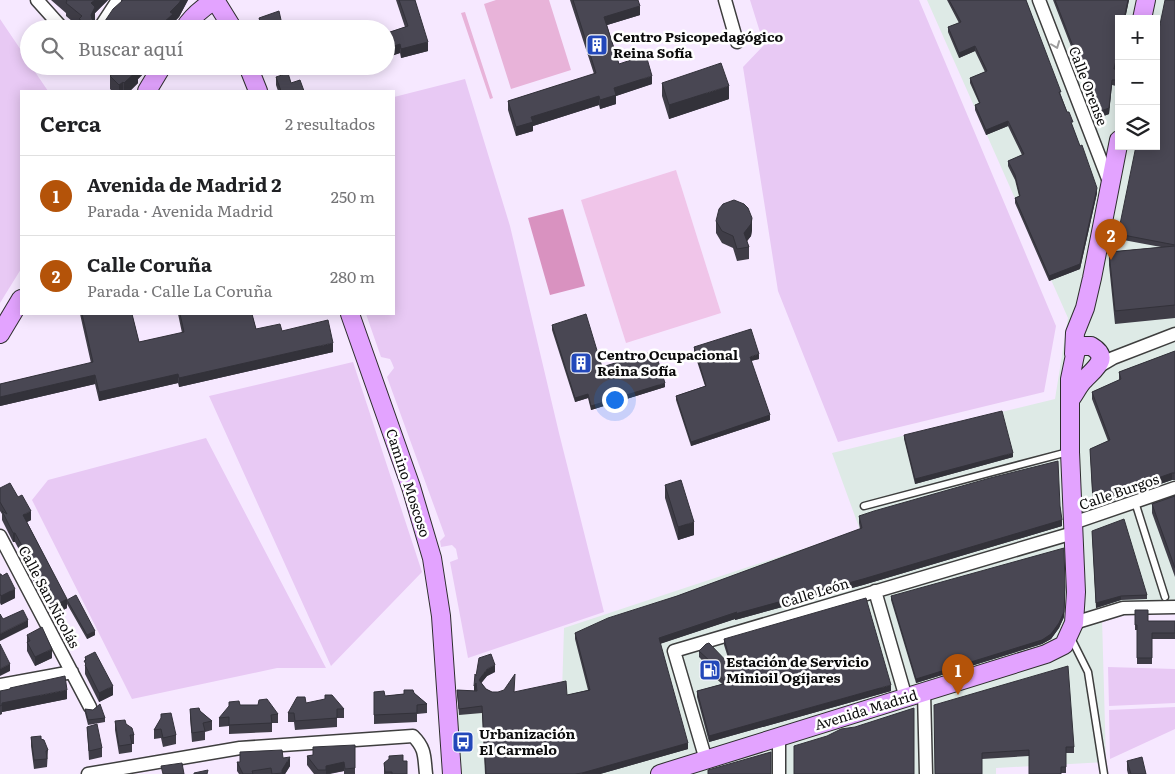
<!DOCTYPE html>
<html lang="es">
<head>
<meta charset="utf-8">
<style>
  :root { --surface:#fff; --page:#f6f6f6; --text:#202124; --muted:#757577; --line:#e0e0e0; --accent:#b45309 }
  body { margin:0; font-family:Literata,serif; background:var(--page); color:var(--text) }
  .controls { position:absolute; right:15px; top:15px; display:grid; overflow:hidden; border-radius:0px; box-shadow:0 2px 12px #0003 }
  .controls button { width:45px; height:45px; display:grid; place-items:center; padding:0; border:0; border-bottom:1px solid var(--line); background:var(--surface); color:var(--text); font:25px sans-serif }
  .you { position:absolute; left:614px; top:399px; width:18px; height:18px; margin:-12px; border:4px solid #fff; border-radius:50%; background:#1a73e8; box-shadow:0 0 0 8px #1a73e833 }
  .badge { display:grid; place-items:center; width:32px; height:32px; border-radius:50%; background:var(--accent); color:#fff; font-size:16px; font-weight:700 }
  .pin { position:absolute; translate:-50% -41px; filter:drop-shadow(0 1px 2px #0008) }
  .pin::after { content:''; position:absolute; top:26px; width:18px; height:15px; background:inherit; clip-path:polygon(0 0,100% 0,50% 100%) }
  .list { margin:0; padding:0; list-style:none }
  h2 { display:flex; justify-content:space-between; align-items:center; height:65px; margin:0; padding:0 20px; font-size:21px }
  h2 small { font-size:16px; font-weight:400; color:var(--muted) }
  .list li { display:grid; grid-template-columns:32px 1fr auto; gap:15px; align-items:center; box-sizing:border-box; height:80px; padding:0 20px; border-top:1px solid var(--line) }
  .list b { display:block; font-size:19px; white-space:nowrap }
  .list p { margin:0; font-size:16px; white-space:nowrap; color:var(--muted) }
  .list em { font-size:16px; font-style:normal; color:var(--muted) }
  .icon { flex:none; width:28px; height:28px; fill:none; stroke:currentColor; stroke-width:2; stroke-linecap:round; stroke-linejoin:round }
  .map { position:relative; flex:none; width:1175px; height:774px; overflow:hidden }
  .search { position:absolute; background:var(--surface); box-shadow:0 2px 12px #0003; left:20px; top:20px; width:375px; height:55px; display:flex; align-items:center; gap:12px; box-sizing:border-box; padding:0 18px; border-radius:28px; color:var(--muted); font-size:19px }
  .panel { position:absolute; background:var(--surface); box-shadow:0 2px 12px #0003; left:20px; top:90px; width:375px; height:225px; border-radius:0px }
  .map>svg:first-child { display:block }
</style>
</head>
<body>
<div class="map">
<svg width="1175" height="774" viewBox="0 0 1175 774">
  <rect width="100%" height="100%" fill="#f6e8ff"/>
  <!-- industrial -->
  <path fill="#deeae6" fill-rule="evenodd" d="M927 0H1175V610L1102 618 1106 762 996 768V774H457L456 713 562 692 564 628 860 530 832 453 1055 399 1068 318ZM1119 19H1156V146H1119Z"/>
  <!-- farmland -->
  <path fill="#e8c9f4" d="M750 0H919L1056 326 1044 392 838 442 778 291 743 67 764 45Z
    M0 19 29 62V66H31L48 91H21V269L0 303Z
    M465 79 510 226 559 433 604 612 468 658 450 562 458 559 456 549 452 545 441 547 440 541 445 536 387 377 394 368 392 363 390 359 381 357 366 314H394V97Z
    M353 362 422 572 331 666 209 396Z
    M206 438 326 668H277L132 699 32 500 48 480Z
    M1108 667 1175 669V703L1109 706Z
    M1175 707V729L1110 759 1109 710Z"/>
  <!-- green -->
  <path fill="#e8b3d9" d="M496 0H549L571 70 511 89 484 4Z
    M465 12 493 98 490 99 461 13Z"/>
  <!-- forest -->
  <path fill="#d992c0" d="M563 209 585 286 550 295 528 218Z"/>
  <!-- pitch -->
  <path fill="#f0c5e9" d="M676 170 721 313 626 343 581 200Z"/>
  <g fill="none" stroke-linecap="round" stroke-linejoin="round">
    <!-- lane casing -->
    <g stroke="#3e3e3e" stroke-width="9">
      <path id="lane" d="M1135 502 1165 597
        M864 506 1068 452
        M1070 636 1088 672 1104 774"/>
    </g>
    <!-- street casing -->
    <g stroke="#3e3e3e" stroke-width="15">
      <path id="street" d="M37 0 63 29
        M725 0 737 42
        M1039 0 1110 184
        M99 29 118 0
        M1096 368 1113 358 1175 334
        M1073 523 1175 488
        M0 536 90 707
        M875 591 906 698
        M1074 623 1123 608 1175 607
        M0 685 72 672
        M924 692 926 774
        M706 760 674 651 1073 533
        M88 774 240 748 413 736C426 749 424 757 426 774
        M779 774V737"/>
    </g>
    <!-- secondary casing -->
    <g stroke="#2d2d2d" stroke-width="20">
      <path id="secondary" d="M215 0 233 29
        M1142 19 1146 0
        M184 29C192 16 202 8 215 0
        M248 66 258 91
        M147 91 162 66
        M350 314 411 487 432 558 441 616 452 774
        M0 334 21 299
        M1074 354 1075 333 1085 308 1092 278 1119 140
        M660 774 1046 654 1064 645 1074 623 1076 592 1070 452V379L1076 350 1082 346H1091C1112 358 1093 370 1084 380 1078 386 1075 394 1070 400"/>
    </g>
    <!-- lane -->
    <use href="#lane" stroke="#fff" stroke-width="6"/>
    <!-- street -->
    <use href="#street" stroke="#fff" stroke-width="12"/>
    <!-- secondary -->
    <use href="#secondary" stroke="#e3a3ff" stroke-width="18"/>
  </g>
  <!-- wall -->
  <path fill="#3f3d47" d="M51 0H108L95 13V21L98 24 105 21 121 2V0H188L179 17 173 23V28L172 29H79V27L66 16V13Z
    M396 0H415L428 51 401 58 400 53 391 56 387 42V33L405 27Z
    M570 0H638L640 15 607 25 619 64 652 84 616 96V104L600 109 599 105 533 126V131L516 136 508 110V101L594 74Z
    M947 0H1026L1097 193 1080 269 1049 281 1015 203V198L1019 196 1015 180 1008 166V161L1022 155 1008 126 986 135 975 110V105L979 103 970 83V78L985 72 975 51 959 58 948 32V27L959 23Z
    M1053 0H1129L1125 19H1119V52L1115 69 1119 75 1116 86 1112 85 1109 114 1101 117 1098 107 1095 108Z
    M1175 0V318L1115 324 1109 265V252L1161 247 1118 239V234Z
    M259 18 283 29H260Z
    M89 66H146L145 67V72L138 79V83L130 91H112L110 89V76L113 74 106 66 97 75Z
    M276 77 291 83 304 91H278L276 85Z
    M662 83 729 99 669 119 662 96Z
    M716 221 752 230 751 236 747 241 749 247V259L737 261 733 248 722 243 716 233Z
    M80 314H132L139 342 182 333 178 314H252L256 329 282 331 333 352 179 387 178 383 99 401 95 384 0 406V384L91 363Z
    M552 325 602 367 665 387 591 410 588 398 575 402 552 330Z
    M694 347 759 359 751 361 770 420 691 446 676 400V396L705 386 694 352Z
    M1175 351V480H1172L1093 507 1090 449 1108 441 1092 399V392L1119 380V372Z
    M904 435 1013 457 915 484 904 439Z
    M665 485 694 535 678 540 665 498Z
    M0 488 31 520 27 522 67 600 95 635 87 639 67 604V608L52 616 25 565V561L15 542H13L2 520V514L0 511Z
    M1175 496V577L1152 513V504Z
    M1060 506 1062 526 863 585 735 620V619L660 644 688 749 600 774H485L482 713 459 715 457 690 474 691 476 676 495 672 487 676 481 683 486 689 492 692H515L567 695 588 690 575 639V633L677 596 860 529 859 523V516Z
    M1092 531 1147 595V599L1121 600 1096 608Z
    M0 574 15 598 1 605 0 603Z
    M1065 592 1064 617 1059 628 1051 639 1042 644 916 683 891 600V596Z
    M1135 610 1148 621H1175V639H1152V664H1137V630H1135Z
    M27 635 52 658 35 666 27 651Z
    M724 639 891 691 709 742 697 697V691L722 684 708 671V666L699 657V651L730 664 724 645Z
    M85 657 113 695 99 702 85 674Z
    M0 691 67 699 2 712V714L0 715Z
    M374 692 385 696 414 693 427 704V713L417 714V722L374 724Z
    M306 703 344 709V718H337V727L295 730 294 722H288V713Z
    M240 705 278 714V723H272V732L229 734V726L219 727V718Z
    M934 705 1074 747V753H1066V773H1061L1029 756 982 759Z
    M85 709 93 710 105 718V722L88 725 85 713Z
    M190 709 200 711 212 721V730L205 732V740L192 742 190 718Z
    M161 714 176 735V744L163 747 161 738 154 739V730L161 719Z
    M115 721 126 724 134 735V744H132V752L119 754 115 730Z
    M87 727 102 748V757L89 760Z
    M31 737 41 739 48 750 47 767 34 769 31 746Z
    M355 745V774H344V771L330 774H314L307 765V756L313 755Z
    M240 752 283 758 290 766 285 774H239L237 771V762H240Z
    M403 761 407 774H384V763Z
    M1127 761 1146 774H1128L1127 770Z"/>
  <!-- shaded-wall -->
  <path fill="#33323a" d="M95 0H108L95 13V20L91 28V3Z
    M181 0H188L179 17 173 23V28L172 29H162L163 23 170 12Z
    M1128 0H1129L1125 19H1124Z
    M640 6V15L604 26V17Z
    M428 42V51L401 58V49Z
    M400 44V53L391 56V47Z
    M975 46V51L959 58V53Z
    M1119 47V52L1114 75V69Z
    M97 66H106L97 75Z
    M137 66H146L145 67V72L138 79V83L130 91H124V83Z
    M1119 70V75L1116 86V80Z
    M652 76V84L616 96V104L600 109V100L614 88Z
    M1112 80 1109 114 1101 117V111Z
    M123 82V91H119V85Z
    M729 86V99L669 119V105Z
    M599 96V105L533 126V131L516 136V127L531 117Z
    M1098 102V107L1095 108V103Z
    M1008 121V126L986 135V130Z
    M1097 188V193L1080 269 1049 281V276Z
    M752 218V230L751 236 744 245V233Z
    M333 343V352L179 387V378Z
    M759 354V359L750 361V357Z
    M178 374V383L99 401V392Z
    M95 375V384L0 406V397Z
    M665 383V387L591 410V406Z
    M588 394V398L575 402V398Z
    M770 415V420L691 446V442Z
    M1013 453V457L915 484V479Z
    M1172 473V480L1093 507V501Z
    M31 511V520L23 524V515Z
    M1062 520V526L863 585 735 620V619L659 644V638L737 612Z
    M694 522V535L678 540V527Z
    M13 533H15V542H13Z
    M1065 587 1064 617 1059 628 1051 639 1042 644 916 683V679Z
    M15 589V598L1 605V596Z
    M1121 596V600L1096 608V603Z
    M67 599V608L52 616V607Z
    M28 620V627L0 641V634Z
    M95 631V635L87 639V635Z
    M52 649V658L35 666V657Z
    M10 664V671L0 676V669Z
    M495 665V672L487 676 479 686V680L487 669Z
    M476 683V690L474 692V686Z
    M891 685V691L709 742V736Z
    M113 686V695L99 702V693Z
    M67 690V699L2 712V703Z
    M688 743V749L600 774H582V773Z
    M290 757V766L285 774H282V770Z
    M344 762V771L326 774V766Z"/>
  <!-- building -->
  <path fill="#494753" stroke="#33323a" d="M66 0H95L91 3 95 7 91 15 92 19 98 24 105 21 113 9 123 0H181L179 3 170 12 173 14 163 23 166 26 162 29H94L79 19 82 16 66 3 67 1Z
    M399 0H415L428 42 401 49 400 44 391 47 387 33 408 26Z
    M573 0H638L640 6 604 17 619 64 646 55 652 76 614 88 616 95 600 100 599 96 531 117 533 122 516 127 508 101 596 73Z
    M949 0H1026L1061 92H1059L1067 112H1069L1073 122H1071L1080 146 1082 145 1097 188 1080 264 1049 276 1015 198 1020 196 1015 175 1008 161 1024 154 1008 121 986 130 975 105 980 103 970 78 987 71 975 46 959 53 948 27 961 22Z
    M1055 0H1128L1124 19H1119V25H1117L1119 34V47L1114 69 1119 70 1116 80H1112L1109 108 1101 111 1098 102 1095 103Z
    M1165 0H1175V245L1118 234 1136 146H1156V44Z
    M279 11 283 29H262L259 18Z
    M721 63 729 86 669 105 662 83Z
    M118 66H137L135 67 138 70 124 83 123 82 119 85 110 76 119 68Z
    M288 73 291 83 300 80 304 91H281L276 77Z
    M734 200 744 204 748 208 752 218 751 224 744 233 749 247 737 249 733 236 722 231 716 221 719 209 723 204Z
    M1175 246V305L1115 311 1109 252Z
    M82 314H132L139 342 184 332 180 314H252L256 329 280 324 282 331 328 320 333 343 179 378 178 374 99 392 95 375 0 397V384L93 362Z
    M586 314 602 367 655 351 665 383 591 406 588 394 575 398 552 325Z
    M751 329 759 354 750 357 770 415 691 442 676 396 706 386 694 347Z
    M1175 351V473H1172L1093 501 1090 449 1110 440 1092 392 1121 379 1119 372Z
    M1002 411 1013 453 915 479 904 435Z
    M1058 461 1060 506 1062 520 863 579 735 614 737 612 659 638 688 743 582 773 575 774H486L482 706 459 709 457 690 477 691 476 683 474 686 475 674 476 676 479 658 491 654 495 665 487 669 479 680 486 689 492 692H498L504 690 515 674 514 692 566 681 567 695 590 690 575 633 608 618 677 596 862 528 859 516 874 511 990 478Z
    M681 480 694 522 678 527 665 485Z
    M10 483 18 497 22 495 31 511 23 515 67 599 52 607 25 556 27 555 15 533H13L2 511 7 514 0 502V488Z
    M1175 496V568L1152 504Z
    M1124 519 1147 595 1121 596 1096 603 1092 531Z
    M1064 548 1065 587 1064 612 1059 623 1051 634 1042 640 916 679 891 596Z
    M7 573 15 589 1 596 0 594V574H1L2 576Z
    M76 595 95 631 87 635 67 600Z
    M866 598 891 685 709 736 697 691 727 683 708 665 711 662 699 651 706 644 709 643 732 667 724 639Z
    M23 610 28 620 0 634V614L3 619Z
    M1135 610H1148V621H1175V633H1152V658H1137V625H1135Z
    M42 627 52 649 35 657 27 642 30 641 27 635Z
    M0 644 10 664 0 669Z
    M95 652 113 686 99 693 85 665 86 664 84 661 86 660 85 657Z
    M1068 666 1074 747H1066V767H1061V774H1029V750L982 753V774H935L934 705Z
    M65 676 67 690 2 703V705L0 706V691L10 689V688Z
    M404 690H413L414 693 427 704 417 705V713L374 715V692L384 691 385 696 404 694Z
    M325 695H332L344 709H337V718L295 721 294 713H288L297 697H305L306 703 325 699Z
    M267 699 278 714 271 715 272 723 229 725V717L219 718 229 706V702L239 701 240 705H258L259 700Z
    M100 704 105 718 88 720 85 709 93 710Z
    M199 708 200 711 212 721 203 723 205 731 192 733 190 709Z
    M914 708V774H794V746L827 736 841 729 855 727Z
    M171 713 176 735 163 738 161 729 154 730 161 718V714Z
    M125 720 126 724 132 728 134 735H130L132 744 119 746 115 721Z
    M97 724 102 748 89 751 87 727Z
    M41 736V739L44 740 48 750 46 751 47 759 34 760 31 737Z
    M355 745V768L345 769 344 762 326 766V770H318L307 756 313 755V747Z
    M282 750 283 758 290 757 282 770V773L272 774 271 768 252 771 253 774H243L237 762H240V752Z
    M771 752V774H708V770Z
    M403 755V761H407V774H392V772H385L384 763 389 759V756Z
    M1142 757 1146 774H1131L1127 761Z
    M182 763 184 774H163L161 766Z
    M208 770 207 774H194V773Z"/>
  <!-- one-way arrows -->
  <defs><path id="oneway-chevron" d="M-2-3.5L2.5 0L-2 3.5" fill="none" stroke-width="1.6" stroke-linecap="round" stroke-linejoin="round" transform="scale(1.25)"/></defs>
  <use stroke="#9d9d9d" href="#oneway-chevron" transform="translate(1056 45) rotate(69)"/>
  <!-- icons -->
  <defs>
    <g id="building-square" transform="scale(1.125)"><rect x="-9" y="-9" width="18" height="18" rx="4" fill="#2348ba" stroke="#fff"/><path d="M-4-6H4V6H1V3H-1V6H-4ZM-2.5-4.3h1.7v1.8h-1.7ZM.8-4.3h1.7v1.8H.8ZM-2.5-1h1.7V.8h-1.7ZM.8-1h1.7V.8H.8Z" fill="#fff"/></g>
    <g id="fuel-square" transform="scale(1.125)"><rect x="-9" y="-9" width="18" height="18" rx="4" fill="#2348ba" stroke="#fff"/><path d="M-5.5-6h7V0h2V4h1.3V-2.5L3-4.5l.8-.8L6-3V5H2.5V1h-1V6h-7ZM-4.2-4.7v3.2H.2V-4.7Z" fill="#fff"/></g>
    <g id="bus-square" transform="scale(1.125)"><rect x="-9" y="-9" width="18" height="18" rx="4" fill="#2348ba" stroke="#fff"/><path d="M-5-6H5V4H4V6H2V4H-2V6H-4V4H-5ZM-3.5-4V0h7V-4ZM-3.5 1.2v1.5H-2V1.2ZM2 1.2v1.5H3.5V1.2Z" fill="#fff"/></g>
  </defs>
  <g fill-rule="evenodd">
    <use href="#building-square" x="597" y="45"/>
    <use href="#building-square" x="581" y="363"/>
    <use href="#fuel-square" x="710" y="670"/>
    <use href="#bus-square" x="463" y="742"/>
  </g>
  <g text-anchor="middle" stroke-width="5" stroke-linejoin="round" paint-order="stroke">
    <!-- poi labels -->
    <g font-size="14" font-weight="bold" fill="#0b0b0b" stroke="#fff" text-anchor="start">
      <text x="613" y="42">Centro Psicopedagógico<tspan x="613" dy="16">Reina Sofía</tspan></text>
      <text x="597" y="360">Centro Ocupacional<tspan x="597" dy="16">Reina Sofía</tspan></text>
      <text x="726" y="667">Estación de Servicio<tspan x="726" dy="16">Minioil Ogíjares</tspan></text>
      <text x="479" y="739">Urbanización<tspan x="479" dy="16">El Carmelo</tspan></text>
    </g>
    <!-- street labels -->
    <g font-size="14" fill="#0b0b0b" stroke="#fff">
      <text transform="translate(1088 86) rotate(69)" y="5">Calle Orense</text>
      <text transform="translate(408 483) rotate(72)" y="5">Camino Moscoso</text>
      <text transform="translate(1119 492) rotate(-19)" y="5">Calle Burgos</text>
      <text transform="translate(815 593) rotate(-17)" y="5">Calle León</text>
      <text transform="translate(49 597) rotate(62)" y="5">Calle San Nicolás</text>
      <text transform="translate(866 710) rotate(-17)" y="5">Avenida Madrid</text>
    </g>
  </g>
</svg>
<div class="controls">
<button>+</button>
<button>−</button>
<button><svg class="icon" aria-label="layers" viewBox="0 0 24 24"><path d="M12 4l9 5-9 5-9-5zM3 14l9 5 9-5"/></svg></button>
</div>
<div class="you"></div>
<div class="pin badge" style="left:958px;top:695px">1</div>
<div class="pin badge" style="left:1111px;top:260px">2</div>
<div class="search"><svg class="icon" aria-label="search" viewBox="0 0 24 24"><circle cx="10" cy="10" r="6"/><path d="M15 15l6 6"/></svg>Buscar aquí</div>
<section class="panel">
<h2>Cerca<small>2 resultados</small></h2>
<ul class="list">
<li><span class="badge">1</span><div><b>Avenida de Madrid 2</b><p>Parada · Avenida Madrid</p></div><em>250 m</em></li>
<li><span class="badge">2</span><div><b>Calle Coruña</b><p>Parada · Calle La Coruña</p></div><em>280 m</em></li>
</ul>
</section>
</div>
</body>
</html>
